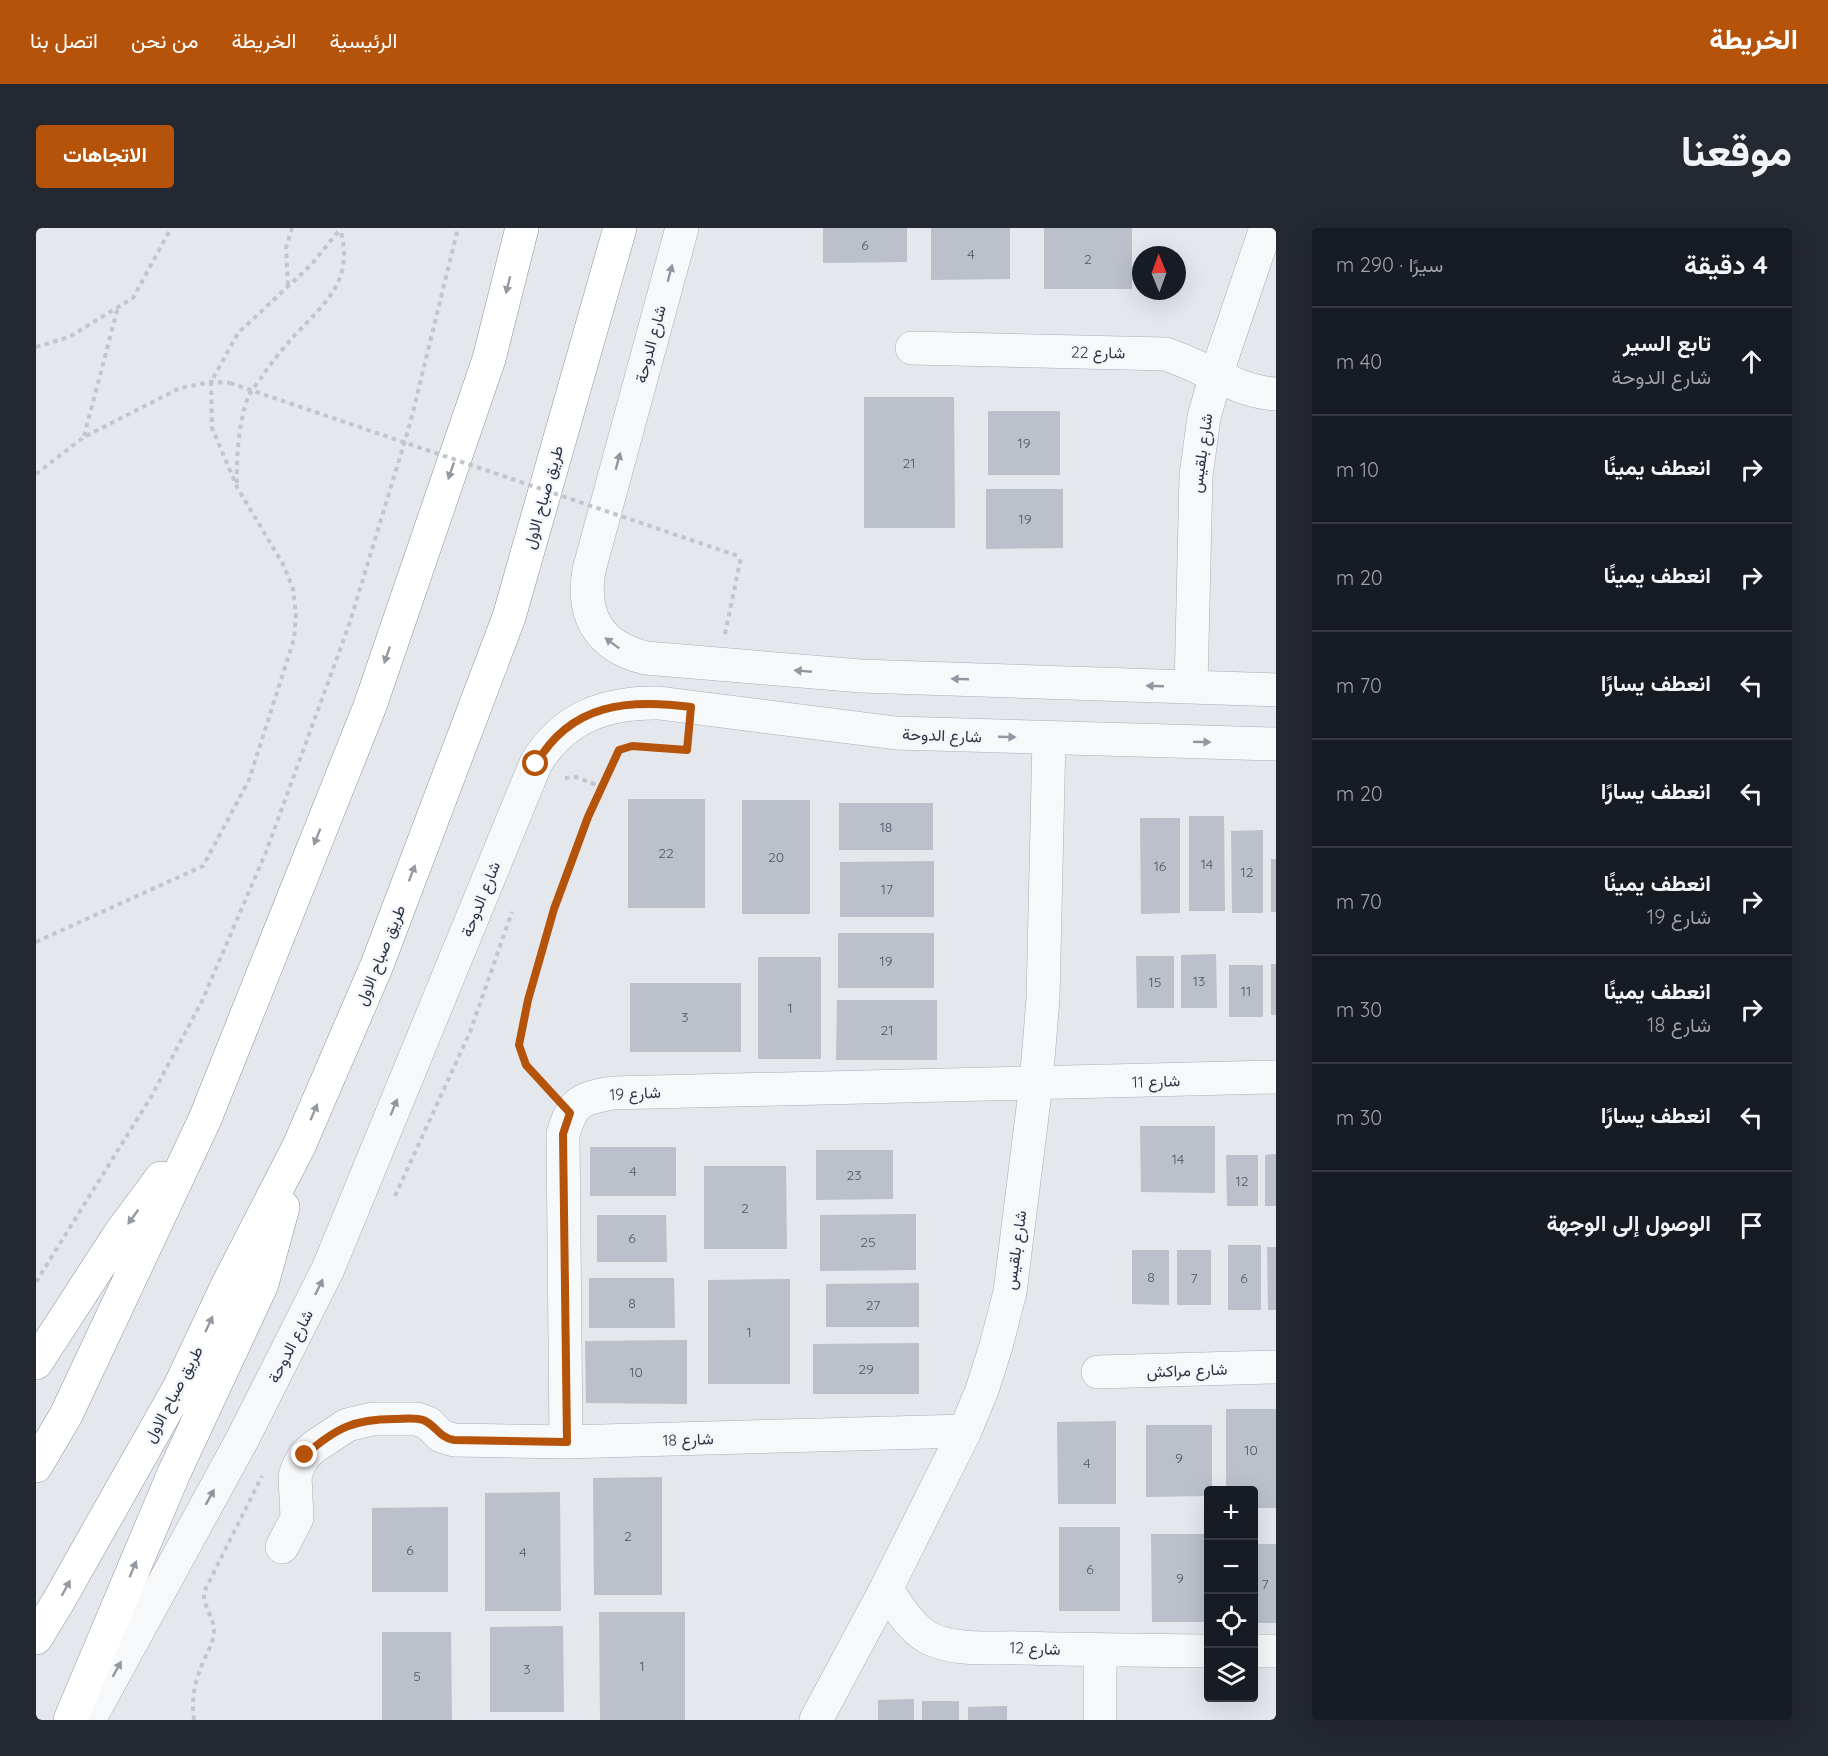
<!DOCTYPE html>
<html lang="ar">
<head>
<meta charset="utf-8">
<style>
  :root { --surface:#171b24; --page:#242831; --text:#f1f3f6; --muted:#9ea1a6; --line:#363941; --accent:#b45309 }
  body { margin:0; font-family:Quicksand,Vazirmatn,sans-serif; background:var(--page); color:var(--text); direction:rtl }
  .controls { position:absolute; right:18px; bottom:18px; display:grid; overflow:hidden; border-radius:6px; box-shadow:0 6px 24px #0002 }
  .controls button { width:54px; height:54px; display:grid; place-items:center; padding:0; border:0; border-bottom:2px solid var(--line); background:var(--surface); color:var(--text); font:30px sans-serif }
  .compass { position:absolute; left:1096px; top:18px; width:54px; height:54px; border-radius:50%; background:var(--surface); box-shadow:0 6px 24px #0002; rotate:359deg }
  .stop { position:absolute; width:18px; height:18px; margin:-14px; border:4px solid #b45309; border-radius:50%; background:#fff }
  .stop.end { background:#b45309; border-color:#fff; box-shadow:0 2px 6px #0008 }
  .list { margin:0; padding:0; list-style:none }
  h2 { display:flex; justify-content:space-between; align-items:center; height:78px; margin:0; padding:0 24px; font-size:26px }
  h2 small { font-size:20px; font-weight:400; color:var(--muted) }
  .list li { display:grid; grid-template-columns:39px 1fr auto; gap:18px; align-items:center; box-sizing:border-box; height:108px; padding:0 24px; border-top:2px solid var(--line) }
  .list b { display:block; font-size:22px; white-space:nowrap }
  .list p { margin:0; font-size:20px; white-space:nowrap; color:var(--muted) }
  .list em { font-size:20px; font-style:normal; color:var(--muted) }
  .icon { flex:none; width:33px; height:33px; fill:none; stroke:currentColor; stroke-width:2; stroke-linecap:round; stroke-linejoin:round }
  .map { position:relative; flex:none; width:1240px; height:1492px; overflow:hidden; direction:ltr; border-radius:6px }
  header { display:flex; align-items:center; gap:36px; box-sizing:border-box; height:84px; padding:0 30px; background:var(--accent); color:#fff }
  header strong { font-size:28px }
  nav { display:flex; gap:33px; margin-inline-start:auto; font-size:21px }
  .intro { display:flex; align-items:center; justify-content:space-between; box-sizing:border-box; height:144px; padding:0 36px }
  h1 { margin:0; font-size:42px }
  .button { padding:15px 27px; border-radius:6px; background:var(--accent); color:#fff; font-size:21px; font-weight:700 }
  main { display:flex; gap:36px; padding:0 36px }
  aside { flex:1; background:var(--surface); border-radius:6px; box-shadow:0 6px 24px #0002 }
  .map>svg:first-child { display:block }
</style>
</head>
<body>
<header>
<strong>الخريطة</strong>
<nav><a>الرئيسية</a><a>الخريطة</a><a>من نحن</a><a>اتصل بنا</a></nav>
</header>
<div class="intro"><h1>موقعنا</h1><a class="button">الاتجاهات</a></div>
<main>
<aside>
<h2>4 دقيقة<small>سيرًا · 290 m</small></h2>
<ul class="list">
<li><svg class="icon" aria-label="ahead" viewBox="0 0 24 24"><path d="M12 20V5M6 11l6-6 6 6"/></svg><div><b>تابع السير</b><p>شارع الدوحة</p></div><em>40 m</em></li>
<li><svg class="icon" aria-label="right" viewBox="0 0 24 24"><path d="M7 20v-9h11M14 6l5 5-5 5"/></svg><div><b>انعطف يمينًا</b></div><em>10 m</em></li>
<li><svg class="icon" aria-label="right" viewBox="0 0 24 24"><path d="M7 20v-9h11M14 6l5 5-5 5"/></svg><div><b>انعطف يمينًا</b></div><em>20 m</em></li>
<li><svg class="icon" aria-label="left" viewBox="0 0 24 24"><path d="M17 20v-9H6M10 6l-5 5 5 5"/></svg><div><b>انعطف يسارًا</b></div><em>70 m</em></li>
<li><svg class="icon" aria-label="left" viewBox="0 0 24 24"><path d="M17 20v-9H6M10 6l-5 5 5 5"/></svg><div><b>انعطف يسارًا</b></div><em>20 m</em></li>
<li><svg class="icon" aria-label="right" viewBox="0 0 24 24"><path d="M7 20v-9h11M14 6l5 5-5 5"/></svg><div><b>انعطف يمينًا</b><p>شارع 19</p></div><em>70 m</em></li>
<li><svg class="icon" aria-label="right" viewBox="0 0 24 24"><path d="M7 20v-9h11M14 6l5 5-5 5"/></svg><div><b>انعطف يمينًا</b><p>شارع 18</p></div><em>30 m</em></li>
<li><svg class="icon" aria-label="left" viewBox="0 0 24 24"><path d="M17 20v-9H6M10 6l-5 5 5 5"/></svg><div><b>انعطف يسارًا</b></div><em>30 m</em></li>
<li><svg class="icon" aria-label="arrive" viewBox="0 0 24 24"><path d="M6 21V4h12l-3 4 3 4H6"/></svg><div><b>الوصول إلى الوجهة</b></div></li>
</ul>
</aside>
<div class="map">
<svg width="1240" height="1492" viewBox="0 0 1240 1492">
  <rect width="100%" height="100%" fill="#e4e7ec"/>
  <!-- building -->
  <path fill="#bbc0ca" d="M787 0H871V34L787 35Z
    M895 0H974V51L895 52Z
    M1008 0H1096V61H1008Z
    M828 169H918L919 300H828Z
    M952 183H1024V247H952Z
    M950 261H1027V320L950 321Z
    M592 571H669V680H592Z
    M706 572H774V686H706Z
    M803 575H897V622H803Z
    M1153 588H1188L1189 683H1153Z
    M1104 590H1144V685L1105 686Z
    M1227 602V685H1196L1195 603Z
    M1235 631H1240V684H1235Z
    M898 633V689H804V634Z
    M802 705H898V760H802Z
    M1180 726 1181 780H1145V727Z
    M1100 728H1138V780H1101Z
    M722 729H785V831H722Z
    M1235 736H1240V787H1235Z
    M1193 737H1227V789H1193Z
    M594 755H705V824H594Z
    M801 772H901V832H800Z
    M1104 898H1179V965L1105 964Z
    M554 919H640V968H554Z
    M780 922H857V971L780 972Z
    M1240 926V978H1229V927Z
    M1190 927H1222V978H1191Z
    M668 938H750L751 1021H668Z
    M880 986V1042L784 1043V987Z
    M561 987H630L631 1034H561Z
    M1192 1017H1225V1082H1192Z
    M1231 1019H1240V1082H1232Z
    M1096 1022H1133V1077L1096 1076Z
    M1141 1022H1175V1077H1141Z
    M553 1050H638L639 1100H553Z
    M754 1051V1156H672V1052Z
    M883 1055V1099H790V1056Z
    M651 1112V1176L550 1175 549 1113Z
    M883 1115V1166H777V1116Z
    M1190 1181H1240V1280H1218V1262H1190Z
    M1080 1193V1276H1022L1021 1194Z
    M1110 1197H1176V1262H1172V1268L1110 1269Z
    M626 1249V1367H558L557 1250Z
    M524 1264 525 1383H449V1265Z
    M412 1279V1364H336V1280Z
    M1023 1299H1084V1383H1023Z
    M1115 1306H1172V1394H1116Z
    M1218 1316H1240V1395H1218Z
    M563 1384H649V1492H564Z
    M527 1398 528 1484H454V1399Z
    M346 1404H415L416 1492H346Z
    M878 1471V1492H842V1472Z
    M886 1473H923V1492H886Z
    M971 1478V1492H932V1479Z"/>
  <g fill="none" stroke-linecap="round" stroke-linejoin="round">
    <!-- minor casing -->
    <g stroke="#a9aeb7" stroke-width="34">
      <path id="minor" d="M646 0 553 342C545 389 564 419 610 430L825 448 1240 462
        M876 120 1129 126C1166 137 1200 164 1240 166
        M1155 459 1160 248 1168 189 1180 147 1230 0
        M1062 1144 1240 1139
        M530 1214 527 906C537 873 544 871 576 865L1240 849
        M246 1319 261 1290 259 1248 263 1237 269 1227 278 1219 311 1197 336 1191H381L392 1195 405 1208 418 1212 530 1214 929 1203
        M850 1361C862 1378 873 1398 891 1409 918 1424 956 1419 986 1420 1048 1422 1110 1422 1172 1423
        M1064 1422V1492
        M1218 1423H1240
        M53 1492 206 1212 292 1041 500 535C528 489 570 474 623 475L860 505 1240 516
        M780 1492 850 1361 929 1203 946 1162 960 1118 974 1064 1000 856 1007 771 1013 510"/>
    </g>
    <!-- highway casing -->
    <g stroke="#8b94a3" stroke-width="34">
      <path id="highway" d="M0 1135 85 1004 125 950
        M0 1238 30 1187 169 891 334 478 453 131 486 0
        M0 1410 22 1374 144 1158 191 1058 263 918 341 737 473 389 584 0
        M34 1492 138 1245 226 1056 247 979"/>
    </g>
    <!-- path -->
    <path stroke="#c2c5cb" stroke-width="4" stroke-dasharray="4.5 4.5" stroke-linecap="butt" d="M252 57 250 20 256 0
      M0 119 33 109 97 70 135 0
      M48 208 82 79
      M0 246 48 209 144 160 175 154 194 155
      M201 255C200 231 203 192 212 169 215 163 221 156 225 150 235 135 247 120 259 107 290 74 319 51 304 1
      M689 406 705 329
      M529 550 540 549 566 559
      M0 714 167 638 213 552 258 411 260 386 257 361 248 338 201 259 176 200 175 154 202 105 276 36 305 0
      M513 862 490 837 484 817 492 772 518 681 552 589 583 521 596 518 651 522 652 510
      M359 968 434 804 476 684
      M0 1054 115 869 166 773 230 624 313 397 374 196 422 0
      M158 1492C155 1470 159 1452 168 1432 172 1423 177 1414 178 1405 179 1390 167 1380 168 1364L226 1248"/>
    <!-- minor -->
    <use href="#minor" stroke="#f7f8fa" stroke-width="33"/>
    <!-- highway -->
    <use href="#highway" stroke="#fff" stroke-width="33"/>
    <!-- path-bridge -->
    <path stroke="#c2c5cb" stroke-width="4" stroke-dasharray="4.5 4.5" stroke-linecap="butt" d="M194 155 705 329"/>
  </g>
  <!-- one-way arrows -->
  <defs><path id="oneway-solid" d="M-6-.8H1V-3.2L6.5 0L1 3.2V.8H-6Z" transform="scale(1.5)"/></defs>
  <g fill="#9196a0">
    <use href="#oneway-solid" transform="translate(634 45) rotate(-75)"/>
    <use href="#oneway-solid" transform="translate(582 233) rotate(-75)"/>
    <use href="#oneway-solid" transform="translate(576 415) rotate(-143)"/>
    <use href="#oneway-solid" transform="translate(767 443) rotate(-175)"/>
    <use href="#oneway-solid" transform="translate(924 451) rotate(-178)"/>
    <use href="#oneway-solid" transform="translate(1119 458) rotate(-178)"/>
    <use href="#oneway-solid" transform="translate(971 509) rotate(2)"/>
    <use href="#oneway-solid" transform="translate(1166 514) rotate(1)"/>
    <use href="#oneway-solid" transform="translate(358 879) rotate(-68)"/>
    <use href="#oneway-solid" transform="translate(283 1059) rotate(-64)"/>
    <use href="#oneway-solid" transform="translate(174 1269) rotate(-61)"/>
    <use href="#oneway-solid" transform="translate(81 1441) rotate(-61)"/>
  </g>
  <g fill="#959aa2">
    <use href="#oneway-solid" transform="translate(472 57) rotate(104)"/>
    <use href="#oneway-solid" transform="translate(415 243) rotate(109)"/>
    <use href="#oneway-solid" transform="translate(351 427) rotate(109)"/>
    <use href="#oneway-solid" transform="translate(281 609) rotate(112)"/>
    <use href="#oneway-solid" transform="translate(376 645) rotate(-69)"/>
    <use href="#oneway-solid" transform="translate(278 884) rotate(-67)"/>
    <use href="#oneway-solid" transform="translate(97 989) rotate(126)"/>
    <use href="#oneway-solid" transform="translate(173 1096) rotate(-65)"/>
    <use href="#oneway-solid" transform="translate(97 1341) rotate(-67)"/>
    <use href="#oneway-solid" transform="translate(30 1360) rotate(-61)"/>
  </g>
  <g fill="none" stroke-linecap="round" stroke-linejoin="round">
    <!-- route -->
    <path stroke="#b45309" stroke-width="8" d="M269 1227C300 1200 318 1191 358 1191 367 1191 378 1189 387 1192 400 1197 402 1209 418 1212L531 1214 527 906 534 885 490 837 483 817 492 772 518 681 552 589 583 522 596 518 651 522 655 479C592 471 535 475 500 536"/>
  </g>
  <g text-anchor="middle" stroke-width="5" stroke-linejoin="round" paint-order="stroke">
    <!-- number labels -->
    <g font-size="14" fill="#4f5766">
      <text x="829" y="22">6</text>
      <text x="935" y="31">4</text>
      <text x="1052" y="36">2</text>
      <text x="988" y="220">19</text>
      <text x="873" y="240">21</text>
      <text x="989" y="296">19</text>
      <text x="850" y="604">18</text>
      <text x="630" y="630">22</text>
      <text x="740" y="634">20</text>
      <text x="1171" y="641">14</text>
      <text x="1124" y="643">16</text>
      <text x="1211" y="649">12</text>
      <text x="851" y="666">17</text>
      <text x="850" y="738">19</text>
      <text x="1163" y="758">13</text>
      <text x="1119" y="759">15</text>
      <text x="1210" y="768">11</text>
      <text x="754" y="785">1</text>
      <text x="649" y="794">3</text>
      <text x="851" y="807">21</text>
      <text x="1142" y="936">14</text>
      <text x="597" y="948">4</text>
      <text x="818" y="952">23</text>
      <text x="1206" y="958">12</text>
      <text x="709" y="985">2</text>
      <text x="596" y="1015">6</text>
      <text x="832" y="1019">25</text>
      <text x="1115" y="1054">8</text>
      <text x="1158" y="1055">7</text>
      <text x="1208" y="1055">6</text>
      <text x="596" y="1080">8</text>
      <text x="837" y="1082">27</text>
      <text x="713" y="1109">1</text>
      <text x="830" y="1146">29</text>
      <text x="600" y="1149">10</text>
      <text x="1215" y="1227">10</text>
      <text x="1143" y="1235">9</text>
      <text x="1051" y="1240">4</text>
      <text x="592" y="1313">2</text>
      <text x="374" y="1327">6</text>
      <text x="487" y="1329">4</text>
      <text x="1054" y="1346">6</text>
      <text x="1144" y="1355">9</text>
      <text x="1229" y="1361">7</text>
      <text x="606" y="1443">1</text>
      <text x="491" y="1446">3</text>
      <text x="381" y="1453">5</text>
    </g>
    <!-- street labels -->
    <g font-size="16" fill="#2b3445" stroke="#f4f6f9">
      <text transform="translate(614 116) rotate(-75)" y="6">شارع الدوحة</text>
      <text transform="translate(1062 124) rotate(1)" y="6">شارع 22</text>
      <text transform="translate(1165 225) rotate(-82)" y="6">شارع بلقيس</text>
      <text transform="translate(507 269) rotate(-74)" y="6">طريق صباح الاول</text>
      <text transform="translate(906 507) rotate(2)" y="6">شارع الدوحة</text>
      <text transform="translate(444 671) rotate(-68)" y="6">شارع الدوحة</text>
      <text transform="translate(344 727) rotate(-68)" y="6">طريق صباح الاول</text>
      <text transform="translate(1120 853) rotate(-2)" y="6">شارع 11</text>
      <text transform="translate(599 865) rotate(-3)" y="6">شارع 19</text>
      <text transform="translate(979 1022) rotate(-82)" y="6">شارع بلقيس</text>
      <text transform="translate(254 1118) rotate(-63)" y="6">شارع الدوحة</text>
      <text transform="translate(1151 1142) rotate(-2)" y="6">شارع مراكش</text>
      <text transform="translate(137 1166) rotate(-62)" y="6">طريق صباح الاول</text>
      <text transform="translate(652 1211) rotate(-2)" y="6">شارع 18</text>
      <text transform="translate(999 1420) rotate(2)" y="6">شارع 12</text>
    </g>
  </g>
</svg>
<div class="controls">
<button>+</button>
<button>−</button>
<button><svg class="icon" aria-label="locate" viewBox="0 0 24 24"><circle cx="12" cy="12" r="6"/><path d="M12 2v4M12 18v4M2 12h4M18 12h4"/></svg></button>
<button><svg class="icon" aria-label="layers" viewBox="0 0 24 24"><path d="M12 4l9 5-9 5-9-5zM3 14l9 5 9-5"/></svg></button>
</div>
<svg class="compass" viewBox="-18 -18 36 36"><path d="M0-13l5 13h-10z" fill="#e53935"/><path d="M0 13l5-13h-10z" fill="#9ea1a6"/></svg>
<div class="stop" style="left:500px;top:536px"></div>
<div class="stop end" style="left:269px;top:1227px"></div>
</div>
</main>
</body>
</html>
